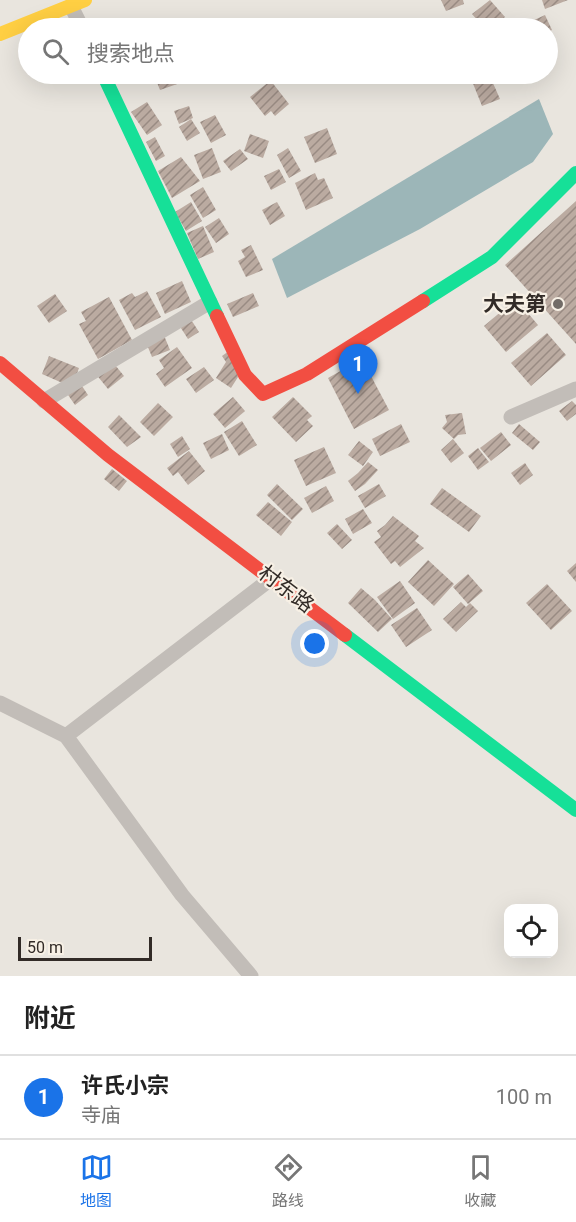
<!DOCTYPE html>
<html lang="zh">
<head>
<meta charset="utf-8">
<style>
  :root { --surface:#fff; --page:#f6f6f6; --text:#222; --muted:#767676; --line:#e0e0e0; --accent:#1a73e8 }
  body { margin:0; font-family:Roboto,"Noto Sans SC",sans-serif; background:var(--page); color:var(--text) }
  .controls { position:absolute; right:18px; bottom:18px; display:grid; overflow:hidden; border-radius:12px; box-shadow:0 6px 24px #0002 }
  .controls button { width:54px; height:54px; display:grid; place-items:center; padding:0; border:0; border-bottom:2px solid var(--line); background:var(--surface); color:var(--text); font:30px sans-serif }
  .scale { position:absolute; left:18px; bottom:15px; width:134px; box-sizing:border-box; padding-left:6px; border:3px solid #322b27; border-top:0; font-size:16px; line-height:21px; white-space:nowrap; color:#322b27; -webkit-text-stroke:4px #f7f0e5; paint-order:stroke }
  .you { position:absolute; left:315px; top:644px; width:21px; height:21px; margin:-15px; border:4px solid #fff; border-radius:50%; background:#1a73e8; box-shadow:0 0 0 9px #1a73e833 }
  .badge { display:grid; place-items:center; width:39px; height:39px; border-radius:50%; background:var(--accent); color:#fff; font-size:20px; font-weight:700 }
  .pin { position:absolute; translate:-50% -50px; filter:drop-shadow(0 2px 3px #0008) }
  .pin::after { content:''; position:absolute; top:32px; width:21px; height:18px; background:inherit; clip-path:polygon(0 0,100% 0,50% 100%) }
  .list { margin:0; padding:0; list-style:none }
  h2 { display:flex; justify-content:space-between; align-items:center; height:78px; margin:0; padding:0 24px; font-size:26px }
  h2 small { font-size:20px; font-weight:400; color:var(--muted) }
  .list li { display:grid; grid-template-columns:39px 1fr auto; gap:18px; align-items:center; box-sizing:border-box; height:84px; padding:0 24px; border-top:2px solid var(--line) }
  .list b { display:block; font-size:22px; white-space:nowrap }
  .list p { margin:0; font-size:20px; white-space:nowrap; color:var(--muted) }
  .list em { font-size:20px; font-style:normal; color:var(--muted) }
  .icon { flex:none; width:33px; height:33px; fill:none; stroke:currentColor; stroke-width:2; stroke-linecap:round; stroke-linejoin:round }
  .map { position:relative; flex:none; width:576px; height:976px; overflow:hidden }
  .search { position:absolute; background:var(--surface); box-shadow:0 6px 24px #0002; left:18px; right:18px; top:18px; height:66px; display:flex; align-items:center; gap:15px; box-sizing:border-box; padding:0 21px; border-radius:33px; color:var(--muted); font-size:22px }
  .sheet { height:162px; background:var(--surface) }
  nav { display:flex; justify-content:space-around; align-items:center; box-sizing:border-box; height:84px; border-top:2px solid var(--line); background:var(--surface); font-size:16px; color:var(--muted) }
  nav a { display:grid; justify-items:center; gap:3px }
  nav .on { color:var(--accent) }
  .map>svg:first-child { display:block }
</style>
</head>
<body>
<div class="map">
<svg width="576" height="976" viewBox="0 0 576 976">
  <defs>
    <pattern id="building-hatch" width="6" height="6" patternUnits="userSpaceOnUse" patternTransform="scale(1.5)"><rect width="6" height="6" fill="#bbaba1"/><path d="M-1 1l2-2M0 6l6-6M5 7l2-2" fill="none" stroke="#998b83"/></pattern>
  </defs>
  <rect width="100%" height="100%" fill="#e9e5de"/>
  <!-- water -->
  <path fill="#9cb6b8" d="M539 99 553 134 533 162 420 229 287 298 272 259Z"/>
  <!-- building -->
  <path fill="url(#building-hatch)" d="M441 0H463L464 4 446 11Z
    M490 0 505 17 490 28H472L470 26 478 21 472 14Z
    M542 0H568L545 9Z
    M545 15 552 30 548 32V28H533L530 22Z
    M172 74H176L180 83 160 90 156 80Z
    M250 74H269L271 81 289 104 275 116 271 111 265 116 250 97 270 81 252 84Z
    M489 74 500 99 482 106 472 81Z
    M147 102 162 125 147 135 131 112Z
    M189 106 193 118 179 124 174 111Z
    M215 115 226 135 211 143 200 122Z
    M191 119 200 133 187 141 179 127Z
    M327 128 337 154 315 163 304 137Z
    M250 134 269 141 263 158 244 151Z
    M155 137 165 156 156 161 146 142Z
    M212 148 221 172 203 179 194 155Z
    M288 148 301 171 289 178 277 155Z
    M240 149 248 159 231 171 223 161Z
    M181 157 200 181 172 198 158 171Z
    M279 169 286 182 271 190 264 176Z
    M315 173 318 180 324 178 333 198 306 210 295 183Z
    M203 187 216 210 203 218 190 195Z
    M576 201V344L505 265Z
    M191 202 202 221 186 231 175 212Z
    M277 202 285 216 270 225 262 210Z
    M219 218 229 234 216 243 205 227Z
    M203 226 214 252 198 259 187 233Z
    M251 245 263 270 246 277 238 261 245 257 241 250Z
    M182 281 191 302 165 314 156 293Z
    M147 291 161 317 135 330 119 300 132 293 135 297Z
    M253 293 259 306 233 317 227 304Z
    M55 294 67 311 49 323 37 306Z
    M109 297 132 340 98 359 79 324 86 321 81 312Z
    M516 299 538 325 506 352 484 326Z
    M190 318 199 332 188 339 179 325Z
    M163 333 170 350 152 357 145 340Z
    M547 333 566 355 531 386 511 363Z
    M177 347 192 368 165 387 156 374 164 368 159 360Z
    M233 348 238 377 231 388 216 378 226 362 222 356Z
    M49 356 79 368 75 379 70 377 67 385 42 374Z
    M362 359 389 410 354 429 328 378Z
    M111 360 124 376 108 389 95 373Z
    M204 367 214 380 196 393 186 379Z
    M80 383 88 395 75 405 66 392Z
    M233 397 245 411 225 428 213 414Z
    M293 397 312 416 307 420 313 426 296 442 272 417Z
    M572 401 576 405V414L567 421 559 411Z
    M158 403 173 417 154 436 140 422Z
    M462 413 466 434 458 435 454 439 442 428 447 422 445 415Z
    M119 415 141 437 127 447 108 427Z
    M242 421 257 445 239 456 224 432Z
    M401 424 410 442 380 456 372 439Z
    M519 424 540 442 533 450 512 433Z
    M501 432 511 445 491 461 480 448Z
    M222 434 229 450 211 459 203 443Z
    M182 436 190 449 178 457 170 444Z
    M453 439 464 453 451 463 441 450Z
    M359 441 373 452 363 466 348 455Z
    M324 447 336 473 306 486 294 460Z
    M478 448 489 462 478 470 468 456Z
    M189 451 205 471 188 485 178 472 173 476 167 468Z
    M368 462 378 470 365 484 355 491 348 481 358 473Z
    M525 463 533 475 520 485 511 473Z
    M112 469 127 481 119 491 104 479Z
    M277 484 303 509 292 520 267 495Z
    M379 484 386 496 365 508 358 496Z
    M326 486 334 501 312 513 304 498Z
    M442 488 481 516 469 532 430 504Z
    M268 502 292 522 281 536 256 515Z
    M363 509 372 523 353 534 345 519Z
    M393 516 419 536 415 541 424 548 400 567 395 561 391 564 374 542 381 537 377 531 385 525Z
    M337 524 352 540 342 549 327 533Z
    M428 560 454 584 434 606 408 582Z
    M576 563V582L567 571Z
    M468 574 483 591 468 604 453 587Z
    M400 581 415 603 393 619 377 597Z
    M547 584 572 611 551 630 526 603Z
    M361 588 375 600 392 619 378 632 348 603Z
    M461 602 466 607 470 603 478 611 456 632 443 619Z
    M417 608 432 630 406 647 391 625Z"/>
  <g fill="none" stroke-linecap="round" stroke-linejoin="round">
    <!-- street -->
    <path stroke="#c2bdb8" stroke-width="15" d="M71 6 82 28
      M44 401 210 302
      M511 417 576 389
      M0 703 66 736 272 578
      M66 736 182 895 251 976"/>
    <!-- fast -->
    <path stroke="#16e098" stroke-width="14" d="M103 74 217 316
      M423 301 492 257 576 173
      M345 635 576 810"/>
    <!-- slow -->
    <path stroke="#ffcf43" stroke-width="14" d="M0 34 85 0"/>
    <!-- jam -->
    <path stroke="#f24e42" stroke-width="14" d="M217 316 245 375 263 394 307 374 423 301
      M0 363 108 455 345 635"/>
  </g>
  <!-- markers -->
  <circle fill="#726c67" stroke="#f7f0e5" stroke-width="2" cx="558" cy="304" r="6"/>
  <g text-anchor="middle" stroke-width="4.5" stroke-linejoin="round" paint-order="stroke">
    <!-- poi labels -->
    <g font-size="21" font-weight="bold" fill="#322b27" stroke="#f7f0e5" text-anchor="end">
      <text x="546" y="311">大夫第</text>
    </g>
    <!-- street labels -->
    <g font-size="21" fill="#322b27" stroke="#f7f0e5">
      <text transform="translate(286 589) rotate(37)" y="7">村东路</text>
    </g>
  </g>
</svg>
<div class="controls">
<button><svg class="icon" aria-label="locate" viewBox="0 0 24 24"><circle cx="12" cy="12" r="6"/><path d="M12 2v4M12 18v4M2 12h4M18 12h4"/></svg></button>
</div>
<div class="scale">50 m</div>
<div class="you"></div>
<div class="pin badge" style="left:358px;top:394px">1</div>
<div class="search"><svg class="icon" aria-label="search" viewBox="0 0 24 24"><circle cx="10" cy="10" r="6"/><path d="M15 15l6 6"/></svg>搜索地点</div>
</div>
<section class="sheet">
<h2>附近<small></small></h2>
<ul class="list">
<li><span class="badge">1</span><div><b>许氏小宗</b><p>寺庙</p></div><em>100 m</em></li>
</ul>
</section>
<nav>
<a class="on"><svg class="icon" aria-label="map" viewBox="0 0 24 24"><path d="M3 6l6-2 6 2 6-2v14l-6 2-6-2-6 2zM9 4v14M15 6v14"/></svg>地图</a>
<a><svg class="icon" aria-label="directions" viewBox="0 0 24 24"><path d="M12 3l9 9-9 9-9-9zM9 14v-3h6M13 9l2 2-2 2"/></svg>路线</a>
<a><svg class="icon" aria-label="saved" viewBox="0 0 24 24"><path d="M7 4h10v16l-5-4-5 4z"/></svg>收藏</a>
</nav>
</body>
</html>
